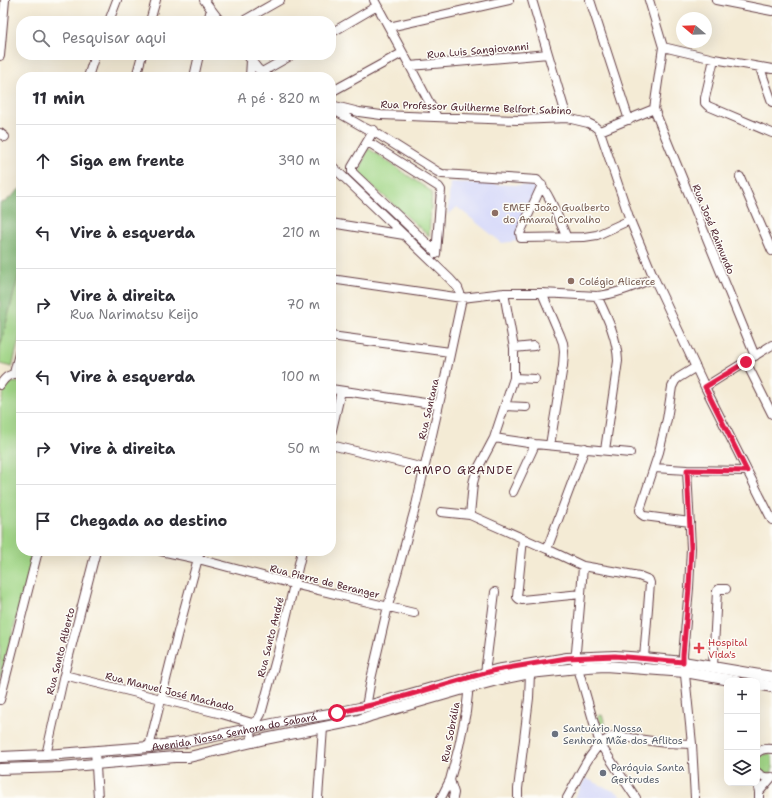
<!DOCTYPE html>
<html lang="pt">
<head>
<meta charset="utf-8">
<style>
  :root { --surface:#fff; --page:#f7f7f7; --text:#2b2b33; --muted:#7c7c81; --line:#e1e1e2 }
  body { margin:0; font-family:"Shantell Sans",sans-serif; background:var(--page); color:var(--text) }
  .controls { position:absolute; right:12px; bottom:12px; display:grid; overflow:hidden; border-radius:8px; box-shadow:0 4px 16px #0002 }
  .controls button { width:36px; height:36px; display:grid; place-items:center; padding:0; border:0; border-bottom:1px solid var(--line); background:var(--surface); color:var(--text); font:20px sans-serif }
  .compass { position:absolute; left:676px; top:12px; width:36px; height:36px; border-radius:50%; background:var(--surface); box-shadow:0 4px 16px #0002; rotate:289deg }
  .stop { position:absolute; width:12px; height:12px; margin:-9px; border:3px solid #e11d48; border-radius:50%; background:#fff }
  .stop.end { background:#e11d48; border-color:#fff; box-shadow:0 1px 4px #0008 }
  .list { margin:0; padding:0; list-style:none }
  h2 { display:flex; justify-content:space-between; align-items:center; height:52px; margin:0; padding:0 16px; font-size:17px }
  h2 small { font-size:13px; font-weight:400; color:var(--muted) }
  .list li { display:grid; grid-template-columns:26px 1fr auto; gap:12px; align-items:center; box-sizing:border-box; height:72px; padding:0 16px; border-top:1px solid var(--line) }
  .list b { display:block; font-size:15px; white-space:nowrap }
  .list p { margin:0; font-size:13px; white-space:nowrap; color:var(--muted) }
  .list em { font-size:13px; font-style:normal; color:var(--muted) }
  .icon { flex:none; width:22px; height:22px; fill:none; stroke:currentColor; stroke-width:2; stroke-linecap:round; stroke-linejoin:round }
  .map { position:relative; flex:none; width:772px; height:798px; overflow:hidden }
  .search { position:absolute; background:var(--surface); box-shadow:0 4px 16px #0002; left:16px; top:16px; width:320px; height:44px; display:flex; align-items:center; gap:10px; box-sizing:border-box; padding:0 14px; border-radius:16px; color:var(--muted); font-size:15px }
  .panel { position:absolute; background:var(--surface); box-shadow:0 4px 16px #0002; left:16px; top:72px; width:320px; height:484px; border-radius:16px }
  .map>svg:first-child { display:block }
</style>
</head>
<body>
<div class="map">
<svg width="772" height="798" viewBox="0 0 772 798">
  <rect width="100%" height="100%" fill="#fdfcf7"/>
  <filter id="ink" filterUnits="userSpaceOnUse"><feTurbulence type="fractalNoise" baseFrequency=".025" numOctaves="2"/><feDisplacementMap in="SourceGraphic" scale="8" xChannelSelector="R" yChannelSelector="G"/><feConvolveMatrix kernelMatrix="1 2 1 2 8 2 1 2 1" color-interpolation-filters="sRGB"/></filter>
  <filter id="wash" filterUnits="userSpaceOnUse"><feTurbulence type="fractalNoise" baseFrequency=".012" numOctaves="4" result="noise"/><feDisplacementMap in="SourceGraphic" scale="16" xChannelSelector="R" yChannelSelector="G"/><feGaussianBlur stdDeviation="0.9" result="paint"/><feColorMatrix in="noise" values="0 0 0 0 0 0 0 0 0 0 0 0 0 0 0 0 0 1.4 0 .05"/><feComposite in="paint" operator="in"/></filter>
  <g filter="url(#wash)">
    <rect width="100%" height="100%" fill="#f4ebd5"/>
    <!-- built -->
    <path fill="#d5d8f9" d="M450 182 537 186 517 235V241L502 243 457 207 448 215Z
      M585 778 618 793 623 798H575Z"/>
    <!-- green -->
    <path fill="#a3d788" stroke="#767b5a" d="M368 148 432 192 429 236 359 174Z
      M21 266V332L12 367 0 364V347Z
      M13 382 21 383V551H35L0 679V405L6 386Z
      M602 715 608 731 603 730 598 716Z
      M765 754H770L772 756V773C757 777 751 761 765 754Z"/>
    <!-- forest -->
    <path fill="#82b874" stroke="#666c50" d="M21 188V266L0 347V203L5 202Z"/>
  </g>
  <g filter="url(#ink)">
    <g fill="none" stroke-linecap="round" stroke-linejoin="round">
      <!-- minor casing -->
      <g stroke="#643e44" stroke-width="10">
        <path id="minor" d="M204 0 220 21
          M374 0 410 66 437 117
          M532 0 567 118
          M590 0 629 120
          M716 0 772 11
          M109 21 117 0
          M150 21 156 0
          M208 21 211 9
          M243 21 280 0
          M389 27 509 0
          M331 33 377 6
          M663 47 714 59 772 69
          M247 55 258 69 269 77
          M0 56 5 0
          M714 59 705 98V103L708 106 772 133
          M410 66 548 54
          M760 68 772 102
          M262 72 292 55
          M88 77 95 55
          M136 77 142 55
          M194 77 199 55
          M250 77 251 60
          M331 92 402 53
          M331 105 359 112 381 115 518 120 567 118 588 123 594 126 600 131 630 220 654 278 705 387 772 520
          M332 109 365 128 376 133 438 172 442 174 537 180C551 196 558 218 567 238
          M654 109 755 356
          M374 130 352 167V172L436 252
          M600 131 654 109 663 47 649 0
          M0 133 5 137
          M368 142 439 187 441 190 436 254
          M331 165 450 279 458 288 462 298 445 378 416 505 388 606 371 679 366 707
          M740 177 772 251
          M542 185 520 233 521 238 584 237 597 235 630 220
          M331 223 404 235
          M331 279 462 298 504 293H542L597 296C617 294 635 286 654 278
          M542 293 560 335 563 343 564 351 563 366 550 445
          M597 296C607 317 617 337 618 361L605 450
          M331 336 450 352
          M514 348 534 346
          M746 362 772 414
          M14 373 21 346
          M514 378 535 379
          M0 385C6 376 10 373 21 374
          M705 387 772 345
          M331 389 438 405
          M505 406 526 407
          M331 434 341 391
          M494 438 535 444 630 453
          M331 445 424 468
          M654 468 687 470 747 471
          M687 470 691 548 689 588 683 655 692 744 695 798
          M513 492 533 449 535 444
          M441 512 470 515 547 549 583 566 618 572 639 576 649 580 650 583 644 658
          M470 515 473 483 476 472 494 438 514 378V348L504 293
          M690 522 644 516 641 514 640 510 659 452 667 419 672 387 675 381 678 378 696 367
          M523 539 517 597 519 599 522 600 581 594
          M547 549 585 448
          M161 551 198 559 293 584 414 613
          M583 566 581 594 576 652 575 658 578 668 600 744 636 798
          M713 666 717 591 719 589H726
          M485 673 495 592
          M64 675 222 714 252 723 251 729 252 743
          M0 700 38 551
          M252 723 257 721 261 714 278 652 302 551
          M149 747 178 632 200 551
          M95 751 98 798
          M757 753C761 749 766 748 772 749
          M46 755 64 675 96 551
          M757 772C762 777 766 778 772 777
          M450 780 454 793 453 798
          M757 783 759 792V798
          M759 792 772 777
          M318 798 323 728
          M441 798 450 780 459 746 466 712 468 694 467 688
          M518 798V789L529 698 530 673
          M567 798C577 781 591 745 610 738 610 737 615 736 616 736L666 743 692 744"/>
      </g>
      <!-- major casing -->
      <g stroke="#643e44" stroke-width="12">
        <g id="major">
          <path d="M757 684 772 687"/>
          <path id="s1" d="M0 757 46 755 149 747 186 742 287 721 336 713 364 707 496 670 567 658 615 656 644 658 683 662 772 677"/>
          <path d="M0 769 61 767 175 757H189L265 739 359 720 370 716 467 688 501 679 530 673 588 667 605 666 685 672 736 681"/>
        </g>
      </g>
      <!-- minor -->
      <use href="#minor" stroke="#fff" stroke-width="8"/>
      <!-- major -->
      <use href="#major" stroke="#fff" stroke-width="10"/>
    </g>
  </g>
  <g fill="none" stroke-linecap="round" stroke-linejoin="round" filter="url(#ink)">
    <!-- route -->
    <path stroke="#e11d48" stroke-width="5" d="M337 713 384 702 467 678 496 670 567 658 615 656 683 662V655L689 588 691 548 687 470 747 471 705 387 746 362"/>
  </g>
  <!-- markers -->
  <g fill="#8d6e63" stroke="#fdfcf7" stroke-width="1.5">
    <circle cx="495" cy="213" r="4"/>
    <circle cx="571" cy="281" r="4"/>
  </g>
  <path fill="#e0444e" stroke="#fdfcf7" stroke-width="1.5" d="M697 642h4v4h4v4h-4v4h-4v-4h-4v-4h4z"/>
  <g fill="#6b7280" stroke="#fdfcf7" stroke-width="1.5">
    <circle cx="555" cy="734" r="4"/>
    <circle cx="603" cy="773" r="4"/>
  </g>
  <g text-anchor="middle" stroke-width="3" stroke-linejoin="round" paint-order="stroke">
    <!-- street labels -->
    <g font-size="10" fill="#4a1f2b" stroke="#fdfcf7">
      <text transform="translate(478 50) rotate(-5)" y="4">Rua Luis Sangiovanni</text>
      <text transform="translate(476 107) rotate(2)" y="4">Rua Professor Guilherme Belfort Sabino</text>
      <text transform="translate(714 229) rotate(68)" y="4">Rua José Raimundo</text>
      <text transform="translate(428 409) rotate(-77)" y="4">Rua Santana</text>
      <text transform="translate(325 581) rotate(14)" y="4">Rua Pierre de Beranger</text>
      <text transform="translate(270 637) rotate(-76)" y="4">Rua Santo André</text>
      <text transform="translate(60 651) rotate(-76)" y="4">Rua Santo Alberto</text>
      <text transform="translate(170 691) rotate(14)" y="4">Rua Manuel José Machado</text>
      <text dy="4" stroke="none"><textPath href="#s1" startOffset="236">Avenida Nossa Senhora do Sabará</textPath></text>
      <text transform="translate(450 732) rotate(-79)" y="4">Rua Sobrália</text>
    </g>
    <!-- education labels -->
    <g font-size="10" fill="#785e54" stroke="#fdfcf7" text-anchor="start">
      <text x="503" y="211">EMEF João Gualberto<tspan x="503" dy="12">do Amaral Carvalho</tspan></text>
      <text x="579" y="285">Colégio Alicerce</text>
    </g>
    <!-- health labels -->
    <g font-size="10" fill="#be3a42" stroke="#fdfcf7" text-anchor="start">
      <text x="708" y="646">Hospital<tspan x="708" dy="12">Vida's</tspan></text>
    </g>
    <!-- worship labels -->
    <g font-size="10" fill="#5b616d" stroke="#fdfcf7" text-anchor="start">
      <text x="563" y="732">Santuário Nossa<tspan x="563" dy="12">Senhora Mãe dos Aflitos</tspan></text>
      <text x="611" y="771">Paróquia Santa<tspan x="611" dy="12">Gertrudes</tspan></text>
    </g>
    <!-- quarter labels -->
    <g font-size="12" letter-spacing="1" fill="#4a1f2b" stroke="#fdfcf7">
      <text x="459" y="474">CAMPO GRANDE</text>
    </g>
  </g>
</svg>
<div class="controls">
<button>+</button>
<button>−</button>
<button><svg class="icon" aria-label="layers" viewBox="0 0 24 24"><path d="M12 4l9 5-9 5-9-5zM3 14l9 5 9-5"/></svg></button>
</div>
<svg class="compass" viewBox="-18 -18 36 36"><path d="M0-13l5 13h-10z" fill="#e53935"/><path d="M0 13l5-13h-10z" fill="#7c7c81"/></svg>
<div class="stop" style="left:337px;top:713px"></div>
<div class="stop end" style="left:746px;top:362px"></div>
<div class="search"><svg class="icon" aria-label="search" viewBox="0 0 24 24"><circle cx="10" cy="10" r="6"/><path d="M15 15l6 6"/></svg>Pesquisar aqui</div>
<section class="panel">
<h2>11 min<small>A pé · 820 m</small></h2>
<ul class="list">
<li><svg class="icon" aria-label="ahead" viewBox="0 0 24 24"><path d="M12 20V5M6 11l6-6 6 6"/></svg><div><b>Siga em frente</b></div><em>390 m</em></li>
<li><svg class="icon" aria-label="left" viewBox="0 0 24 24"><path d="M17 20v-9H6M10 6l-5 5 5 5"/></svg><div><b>Vire à esquerda</b></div><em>210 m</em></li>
<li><svg class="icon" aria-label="right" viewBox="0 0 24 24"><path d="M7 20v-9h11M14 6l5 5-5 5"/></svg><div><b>Vire à direita</b><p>Rua Narimatsu Keijo</p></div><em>70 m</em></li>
<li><svg class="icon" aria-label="left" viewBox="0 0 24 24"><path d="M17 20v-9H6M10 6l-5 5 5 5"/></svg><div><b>Vire à esquerda</b></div><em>100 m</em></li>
<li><svg class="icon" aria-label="right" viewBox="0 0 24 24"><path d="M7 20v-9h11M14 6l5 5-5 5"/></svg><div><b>Vire à direita</b></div><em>50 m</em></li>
<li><svg class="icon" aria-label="arrive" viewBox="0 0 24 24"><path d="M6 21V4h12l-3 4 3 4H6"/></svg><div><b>Chegada ao destino</b></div></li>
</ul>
</section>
</div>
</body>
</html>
